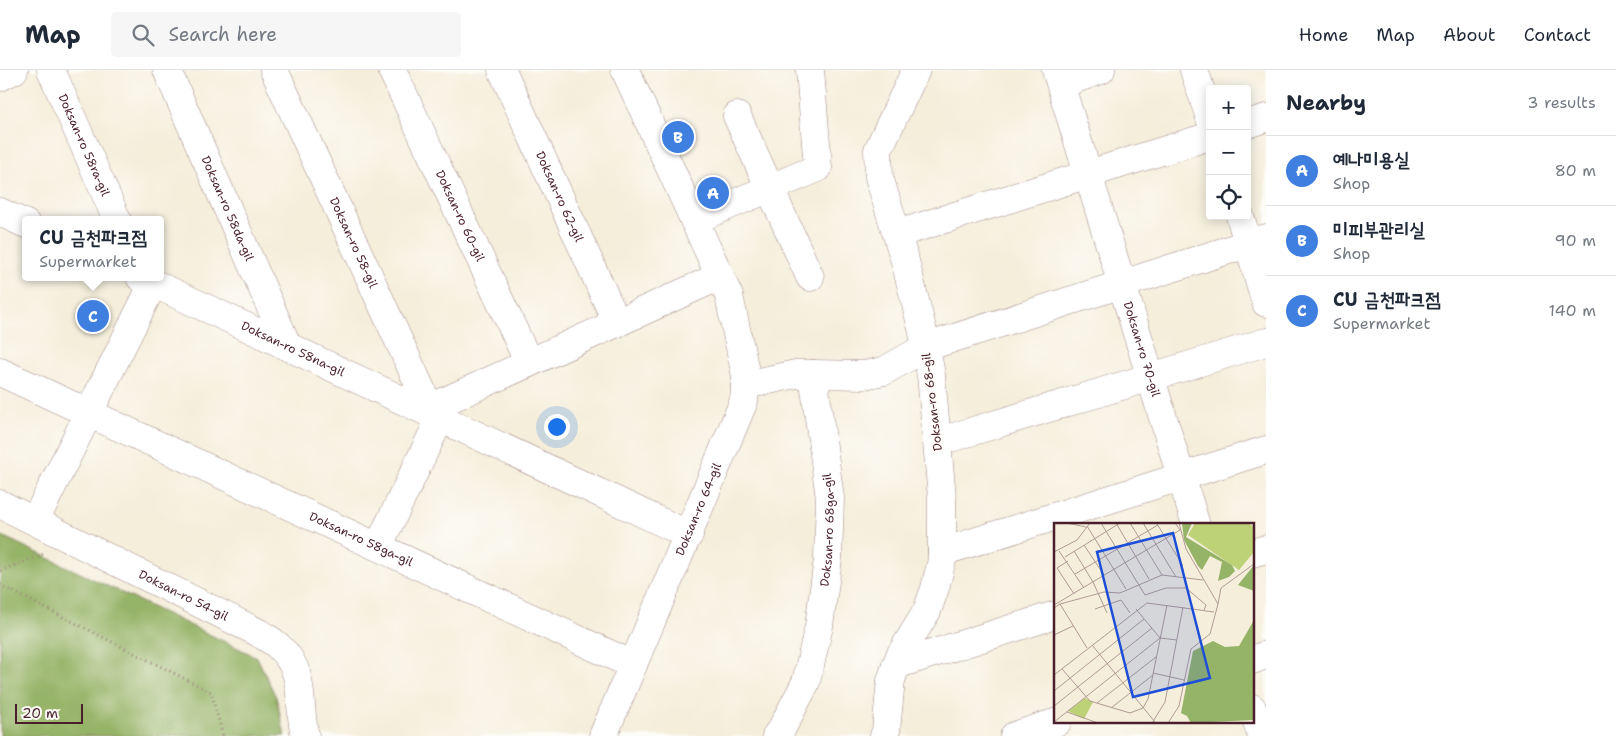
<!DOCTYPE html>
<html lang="en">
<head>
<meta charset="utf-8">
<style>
  :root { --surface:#fff; --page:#f6f6f7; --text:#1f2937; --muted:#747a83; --line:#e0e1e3; --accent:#111827 }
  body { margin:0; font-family:"Shantell Sans","Poor Story",sans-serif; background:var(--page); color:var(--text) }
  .controls { position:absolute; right:15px; top:15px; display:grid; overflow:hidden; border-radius:5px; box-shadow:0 2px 12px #0003 }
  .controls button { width:45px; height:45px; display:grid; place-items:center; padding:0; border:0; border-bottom:1px solid var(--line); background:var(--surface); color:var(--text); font:25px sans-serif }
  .scale { position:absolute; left:15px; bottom:12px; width:68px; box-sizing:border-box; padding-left:5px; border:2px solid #4a1f2b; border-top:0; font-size:14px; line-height:18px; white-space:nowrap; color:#4a1f2b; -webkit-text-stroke:4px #fdfcf7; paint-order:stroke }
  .you { position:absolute; left:556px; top:356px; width:18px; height:18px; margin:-12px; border:4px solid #fff; border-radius:50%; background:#1a73e8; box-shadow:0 0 0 8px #1a73e833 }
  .badge { display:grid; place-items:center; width:32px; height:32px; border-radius:50%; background:var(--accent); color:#fff; font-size:16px; font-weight:700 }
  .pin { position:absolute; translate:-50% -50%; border:2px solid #fff; box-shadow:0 1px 5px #0006 }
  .popup { position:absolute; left:22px; top:146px; width:142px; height:65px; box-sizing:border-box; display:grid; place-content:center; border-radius:5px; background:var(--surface); filter:drop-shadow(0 1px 4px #0005); font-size:16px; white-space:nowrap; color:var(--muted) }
  .popup b { font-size:19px; color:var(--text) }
  .popup::after { content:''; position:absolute; left:50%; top:100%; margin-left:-10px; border:10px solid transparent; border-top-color:var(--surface) }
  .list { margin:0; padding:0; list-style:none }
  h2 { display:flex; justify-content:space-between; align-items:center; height:65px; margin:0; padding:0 20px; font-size:21px }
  h2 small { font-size:16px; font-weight:400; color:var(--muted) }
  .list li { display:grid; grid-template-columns:32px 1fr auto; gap:15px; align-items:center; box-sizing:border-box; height:70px; padding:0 20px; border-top:1px solid var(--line) }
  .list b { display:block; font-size:19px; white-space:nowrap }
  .list p { margin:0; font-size:16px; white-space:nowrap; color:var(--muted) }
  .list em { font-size:16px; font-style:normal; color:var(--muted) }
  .icon { flex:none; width:28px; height:28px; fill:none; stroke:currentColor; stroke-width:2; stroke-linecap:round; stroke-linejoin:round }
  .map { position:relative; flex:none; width:1266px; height:666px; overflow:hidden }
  header { display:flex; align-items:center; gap:30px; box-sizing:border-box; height:70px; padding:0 25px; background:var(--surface); border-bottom:1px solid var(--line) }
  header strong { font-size:24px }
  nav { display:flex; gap:28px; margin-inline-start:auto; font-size:18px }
  .search { width:350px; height:45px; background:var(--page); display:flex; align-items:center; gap:12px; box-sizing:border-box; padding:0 18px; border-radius:5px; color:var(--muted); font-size:19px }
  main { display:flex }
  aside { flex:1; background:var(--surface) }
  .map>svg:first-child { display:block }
</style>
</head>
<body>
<header>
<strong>Map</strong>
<div class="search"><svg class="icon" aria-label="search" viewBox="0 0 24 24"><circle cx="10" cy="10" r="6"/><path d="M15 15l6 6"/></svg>Search here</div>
<nav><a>Home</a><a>Map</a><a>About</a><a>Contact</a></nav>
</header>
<main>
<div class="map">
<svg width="1266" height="666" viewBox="0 0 1266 666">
  <rect width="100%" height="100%" fill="#fdfcf7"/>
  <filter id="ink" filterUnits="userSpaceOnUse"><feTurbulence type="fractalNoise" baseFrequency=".02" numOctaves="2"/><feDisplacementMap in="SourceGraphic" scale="10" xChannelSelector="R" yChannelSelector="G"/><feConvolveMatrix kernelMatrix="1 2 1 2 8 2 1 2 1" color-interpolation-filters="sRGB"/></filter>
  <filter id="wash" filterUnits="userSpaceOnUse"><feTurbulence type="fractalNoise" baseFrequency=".0096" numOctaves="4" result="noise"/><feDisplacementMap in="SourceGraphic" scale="20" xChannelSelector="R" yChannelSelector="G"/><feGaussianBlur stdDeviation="1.12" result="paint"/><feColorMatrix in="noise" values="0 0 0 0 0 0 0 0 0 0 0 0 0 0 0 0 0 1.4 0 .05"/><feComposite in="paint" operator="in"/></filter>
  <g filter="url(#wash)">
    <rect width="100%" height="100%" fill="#f5eedb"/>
    <!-- forest -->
    <path fill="#96b467" stroke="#706a49" d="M0 465 257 587 276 627 285 666H0Z"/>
  </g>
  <g filter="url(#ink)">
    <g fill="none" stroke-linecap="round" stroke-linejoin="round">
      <!-- minor casing -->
      <g stroke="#a08683" stroke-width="29">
        <g id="minor">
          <path id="s1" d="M51 0 117 150"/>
          <path id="s2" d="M167 0 288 277"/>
          <path id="s3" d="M274 0 433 345 435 359 378 477"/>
          <path id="s4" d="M392 0 529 293"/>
          <path id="s5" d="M502 0 617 253"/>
          <path id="s6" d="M1056 0 1196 455"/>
          <path d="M1194 0 1210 48"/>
          <path d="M0 7 14 0"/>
          <path d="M1061 14 1101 0"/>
          <path d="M737 46 810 207"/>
          <path d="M1247 54 1266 48"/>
          <path d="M0 142 26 154"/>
          <path d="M1240 146 1266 233"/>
          <path d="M694 150 818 98 810 0"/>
          <path d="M897 164 1210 66"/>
          <path id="s7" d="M140 207 689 465"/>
          <path id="s8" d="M0 302 633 595"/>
          <path d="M745 315 796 304H813"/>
          <path d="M433 345 441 333 720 206"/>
          <path d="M937 372 1266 272"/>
          <path id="s9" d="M0 434 259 563C266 568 274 571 279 577 307 602 297 633 305 666"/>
          <path d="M35 451 153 214"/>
          <path d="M942 482 1266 380"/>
          <path d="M1252 483 1266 479"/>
          <path d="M1252 590 1266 585"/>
          <path d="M896 595 1055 545"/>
          <path d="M1252 638 1262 666"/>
          <path id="s10" d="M603 666 744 331 746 306 729 226 625 0"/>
          <path id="s11" d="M776 666 782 658 806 612 819 556 828 489 830 428 813 304 864 305 884 301 926 277 1266 168"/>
          <path d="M884 666 886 661 891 610 900 585 927 541 935 518 942 490V428L931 305 922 258 905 191 879 107 878 80 916 0"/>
          <path d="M1014 666 1057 652"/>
        </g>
      </g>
      <!-- path -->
      <path stroke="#a08683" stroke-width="3" stroke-dasharray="1 4" stroke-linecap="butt" d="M0 501 44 484
        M0 515 211 622 223 666"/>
      <!-- minor -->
      <use href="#minor" stroke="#fff" stroke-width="28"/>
    </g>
  </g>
  <g text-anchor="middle" stroke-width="4.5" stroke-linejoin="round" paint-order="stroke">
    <!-- street labels -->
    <g font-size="12" fill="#4a1f2b" stroke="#fdfcf7">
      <text dy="4" stroke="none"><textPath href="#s1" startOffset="82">Doksan-ro 58ra-gil</textPath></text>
      <text dy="4" stroke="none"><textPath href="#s5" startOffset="139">Doksan-ro 62-gil</textPath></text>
      <text dy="4" stroke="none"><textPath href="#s2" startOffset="151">Doksan-ro 58da-gil</textPath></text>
      <text dy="4" stroke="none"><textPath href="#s4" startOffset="161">Doksan-ro 60-gil</textPath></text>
      <text dy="4" stroke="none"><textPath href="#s3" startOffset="190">Doksan-ro 58-gil</textPath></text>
      <text dy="4" stroke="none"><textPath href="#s7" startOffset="169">Doksan-ro 58na-gil</textPath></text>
      <text dy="4" stroke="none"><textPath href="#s6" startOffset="292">Doksan-ro 70-gil</textPath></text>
      <text transform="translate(932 332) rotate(-97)" y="4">Doksan-ro 68-gil</text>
      <text dy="4" stroke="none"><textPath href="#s10" startOffset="246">Doksan-ro 64-gil</textPath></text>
      <text dy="4" stroke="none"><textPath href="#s11" startOffset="216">Doksan-ro 68ga-gil</textPath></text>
      <text dy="4" stroke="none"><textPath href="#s8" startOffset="398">Doksan-ro 58ga-gil</textPath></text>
      <text dy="4" stroke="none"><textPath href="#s9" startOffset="205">Doksan-ro 54-gil</textPath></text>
    </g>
  </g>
  <!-- overview -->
  <g transform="translate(1054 453)">
    <rect width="200" height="200" fill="#f5eedb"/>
    <path d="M141 0H194L200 4V29L185 47 134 12ZM31 175 39 179 30 196 14 188Z" fill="#bdd276"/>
    <path d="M128 0H138L132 14 178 42 181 48 175 54 164 58 168 39 156 33 148 47 144 43 130 17ZM200 42V68L184 62ZM200 97V197L137 200 133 193 127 190 139 128 159 118 171 124 185 123Z" fill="#96b467"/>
    <path fill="none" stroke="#b19b95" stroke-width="1" d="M13 0 32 4M47 0 91 72 112 65H132L152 82 150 87M62 0 95 56M76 0 108 52M89 0 122 54M103 1 128 41 130 53M33 3 72 66M30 22 50 52M5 28 30 65M20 28 39 59 53 90M0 29 23 17 36 0M11 34 66 0M14 38 3 45 20 71M21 51 104 2M6 81 33 125M164 81 167 65 200 41M0 82 126 7 121 0M0 85 6 81 50 69 66 70 108 52 149 57M41 86 67 77 76 90M82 86 106 115M0 112 19 103M106 115 123 117M38 122 101 199M8 146 36 178 76 190 89 185 94 176 113 82M99 150 130 157M0 152 93 80 160 89M0 168 90 96M43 180 102 134M0 183 98 105M57 185 99 152M13 189 44 200M0 199 106 115M98 200 111 179 129 84M114 200 125 183 137 126 156 111 164 81 132 26 125 0"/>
    <path fill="#1d4ed8" fill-opacity="0.15" stroke="#1d4ed8" stroke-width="2.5" d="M119 10 156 155 79 174 43 29Z"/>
    <rect width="200" height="200" fill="none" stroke="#4a1f2b" stroke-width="2.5"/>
  </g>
</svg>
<div class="controls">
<button>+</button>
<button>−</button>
<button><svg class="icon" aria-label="locate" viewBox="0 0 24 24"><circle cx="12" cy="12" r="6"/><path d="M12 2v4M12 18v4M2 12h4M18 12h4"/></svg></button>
</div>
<div class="scale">20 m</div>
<div class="you"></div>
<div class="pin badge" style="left:713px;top:123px;background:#3f7fe0">A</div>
<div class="pin badge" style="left:678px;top:67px;background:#3f7fe0">B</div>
<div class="pin badge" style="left:93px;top:246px;background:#3f7fe0">C</div>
<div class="popup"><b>CU 금천파크점</b>Supermarket</div>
</div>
<aside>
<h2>Nearby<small>3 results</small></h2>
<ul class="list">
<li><span class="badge" style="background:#3f7fe0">A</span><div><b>예나미용실</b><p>Shop</p></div><em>80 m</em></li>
<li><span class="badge" style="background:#3f7fe0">B</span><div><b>미피부관리실</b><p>Shop</p></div><em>90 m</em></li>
<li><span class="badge" style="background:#3f7fe0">C</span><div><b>CU 금천파크점</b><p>Supermarket</p></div><em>140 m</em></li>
</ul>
</aside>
</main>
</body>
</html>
